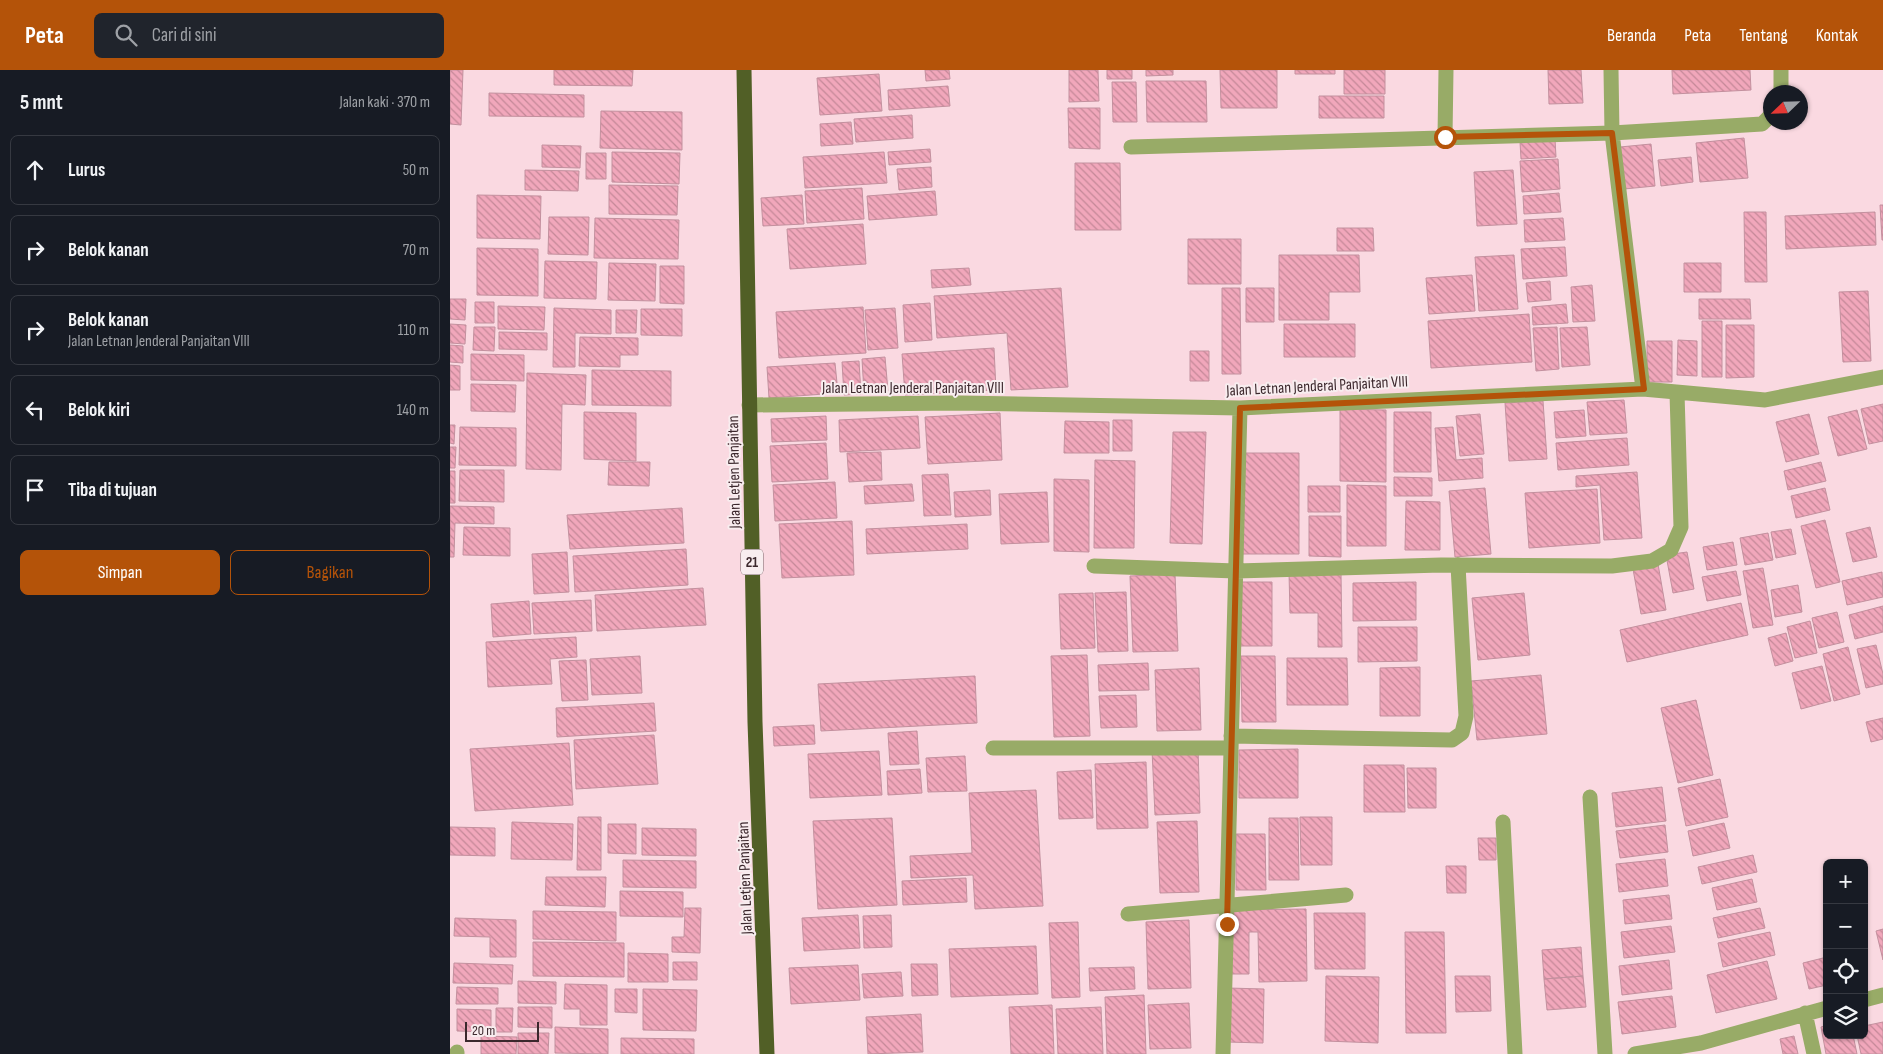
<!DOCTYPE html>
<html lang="id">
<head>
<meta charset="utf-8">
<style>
  :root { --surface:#171b24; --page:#20242c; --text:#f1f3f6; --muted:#9ea1a6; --line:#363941; --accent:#b45309 }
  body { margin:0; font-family:"Sofia Sans Condensed",sans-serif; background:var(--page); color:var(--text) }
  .controls { position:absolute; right:15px; bottom:15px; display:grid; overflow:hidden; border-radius:8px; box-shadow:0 1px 4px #0004 }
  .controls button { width:45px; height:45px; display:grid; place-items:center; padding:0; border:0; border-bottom:1px solid var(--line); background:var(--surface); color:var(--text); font:25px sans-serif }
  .compass { position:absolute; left:1313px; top:15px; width:45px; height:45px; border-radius:50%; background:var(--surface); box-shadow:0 1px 4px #0004; rotate:247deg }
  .scale { position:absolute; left:15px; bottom:12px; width:74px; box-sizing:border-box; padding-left:5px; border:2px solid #3c282d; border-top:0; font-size:14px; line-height:18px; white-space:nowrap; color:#3c282d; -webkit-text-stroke:4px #f8edef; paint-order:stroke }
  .stop { position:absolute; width:15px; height:15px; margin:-11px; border:4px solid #b45309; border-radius:50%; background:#fff }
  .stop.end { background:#b45309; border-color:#fff; box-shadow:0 1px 5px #0008 }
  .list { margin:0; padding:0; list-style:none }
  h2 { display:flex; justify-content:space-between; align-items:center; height:65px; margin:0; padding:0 20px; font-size:21px }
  h2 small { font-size:16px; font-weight:400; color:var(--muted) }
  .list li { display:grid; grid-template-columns:32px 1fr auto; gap:15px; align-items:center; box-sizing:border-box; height:70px; margin:0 10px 10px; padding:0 10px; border:1px solid var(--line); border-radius:8px }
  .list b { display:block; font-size:19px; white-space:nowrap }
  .list p { margin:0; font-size:16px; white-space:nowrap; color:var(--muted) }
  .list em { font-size:16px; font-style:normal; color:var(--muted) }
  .actions { display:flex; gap:10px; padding:15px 20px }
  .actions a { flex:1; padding:11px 0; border:1px solid var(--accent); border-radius:8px; text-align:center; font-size:18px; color:var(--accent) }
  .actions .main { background:var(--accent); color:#fff }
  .icon { flex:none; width:28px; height:28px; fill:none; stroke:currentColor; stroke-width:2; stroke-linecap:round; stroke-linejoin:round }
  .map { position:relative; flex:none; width:1433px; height:984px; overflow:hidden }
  header { display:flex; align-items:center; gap:30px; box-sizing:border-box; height:70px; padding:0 25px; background:var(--accent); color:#fff }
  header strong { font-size:24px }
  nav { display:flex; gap:28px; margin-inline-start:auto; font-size:18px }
  .search { width:350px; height:45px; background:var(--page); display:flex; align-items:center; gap:12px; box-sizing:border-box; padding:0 18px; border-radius:8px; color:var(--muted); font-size:19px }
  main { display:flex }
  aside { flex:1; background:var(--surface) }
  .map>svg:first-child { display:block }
</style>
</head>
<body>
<header>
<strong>Peta</strong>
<div class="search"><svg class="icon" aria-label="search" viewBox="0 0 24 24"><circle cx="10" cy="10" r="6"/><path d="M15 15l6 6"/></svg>Cari di sini</div>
<nav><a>Beranda</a><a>Peta</a><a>Tentang</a><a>Kontak</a></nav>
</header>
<main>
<aside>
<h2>5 mnt<small>Jalan kaki · 370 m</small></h2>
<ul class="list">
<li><svg class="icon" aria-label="ahead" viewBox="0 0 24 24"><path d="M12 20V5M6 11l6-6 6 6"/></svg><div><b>Lurus</b></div><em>50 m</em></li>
<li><svg class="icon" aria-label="right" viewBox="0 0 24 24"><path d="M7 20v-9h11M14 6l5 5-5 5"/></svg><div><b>Belok kanan</b></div><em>70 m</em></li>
<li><svg class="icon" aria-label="right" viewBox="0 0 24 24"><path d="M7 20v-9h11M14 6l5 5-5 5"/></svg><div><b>Belok kanan</b><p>Jalan Letnan Jenderal Panjaitan VIII</p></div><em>110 m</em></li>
<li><svg class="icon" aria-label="left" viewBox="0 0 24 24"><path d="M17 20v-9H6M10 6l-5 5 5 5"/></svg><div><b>Belok kiri</b></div><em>140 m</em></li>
<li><svg class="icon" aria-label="arrive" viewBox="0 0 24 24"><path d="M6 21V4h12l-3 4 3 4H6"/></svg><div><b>Tiba di tujuan</b></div></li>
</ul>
<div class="actions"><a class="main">Simpan</a><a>Bagikan</a></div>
</aside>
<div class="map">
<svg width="1433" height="984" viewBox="0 0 1433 984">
  <defs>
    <pattern id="building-back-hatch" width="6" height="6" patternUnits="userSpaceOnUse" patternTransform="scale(1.25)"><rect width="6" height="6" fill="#f1a7bb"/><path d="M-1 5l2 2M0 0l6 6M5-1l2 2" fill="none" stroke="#c48898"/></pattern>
  </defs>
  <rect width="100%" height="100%" fill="#fad9e1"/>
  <!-- building -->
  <path fill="url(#building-back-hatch)" stroke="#c3909e" d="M0 0H13L11 55 0 54Z
    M104 0H183L182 16 104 15Z
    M475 0H499L500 9 476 11Z
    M619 0H648L649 31 619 32Z
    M657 0H682V9H657Z
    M696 0H723V5L696 6Z
    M770 0H827V38H771Z
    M845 0H885V4H845Z
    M894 0H935V24H894Z
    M1098 0H1131L1133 33 1099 34Z
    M1222 0H1300L1301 20 1223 24Z
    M429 4 432 41 370 45 367 8Z
    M696 11H756L757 52H697Z
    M662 12H686L687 52H663Z
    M498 16 500 36 439 40 438 20Z
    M39 23 134 25V47L39 46Z
    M869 26H934V48H869Z
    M618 38H650V79L619 78Z
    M151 41 232 42V80L150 78Z
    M462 45 463 68 406 72 404 49Z
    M401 52 403 74 371 76 370 54Z
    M1294 68 1298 108 1250 112 1246 73Z
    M1105 69 1106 87 1071 89 1070 72Z
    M1201 74 1205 116 1174 119 1170 77Z
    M92 75 131 76 130 98 92 97Z
    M480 79 481 92 439 95 438 82Z
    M162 82 230 83 229 114 162 112Z
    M434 82 437 113 355 118 353 87Z
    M136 83H156V109H136Z
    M1241 87 1243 112 1211 116 1208 90Z
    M1108 89 1110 119 1072 122 1070 91Z
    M625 93H670L671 160H625Z
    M481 97 482 117 449 120 447 99Z
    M75 100 129 101 128 121 75 120Z
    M1063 100 1067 154 1027 156 1024 102Z
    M159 115 228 116 227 145 159 144Z
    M412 118 414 149 357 153 355 121Z
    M485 121 487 145 419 150 417 126Z
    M1109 123 1111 142 1074 144 1073 126Z
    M27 125 91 126 90 169 27 168Z
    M352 125 354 154 313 156 311 128Z
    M1430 135H1433V170H1432Z
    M1294 142H1316L1317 212H1295Z
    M1425 142 1426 175 1336 179 1335 146Z
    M99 147H139L138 185 98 184Z
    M145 148 229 150 228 189 144 188Z
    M1113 148 1115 170 1075 172 1074 150Z
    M413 154 416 194 340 199 337 159Z
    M887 158H923L924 181H887Z
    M738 169H791V214H738Z
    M1115 177 1117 206 1073 209 1071 179Z
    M27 178 88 179V226L27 225Z
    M829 185H909L910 222H879V250H829Z
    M1064 185 1068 239 1029 241 1025 187Z
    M95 191 147 192 146 229 94 228Z
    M159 193 206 194 205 231 158 230Z
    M1234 193H1271V222H1234Z
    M210 196H234V234L210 233Z
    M519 198 521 215 482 218 481 200Z
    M1022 205 1025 241 979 244 976 208Z
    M1100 211 1101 230 1078 232 1076 213Z
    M1142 215 1145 251 1123 252 1121 217Z
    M611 218 618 317 561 320 557 263 487 268 484 226Z
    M772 218H790L791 304H772Z
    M796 218H824V252H796Z
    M1418 221 1421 291 1393 292 1389 222Z
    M0 229H16L15 250 0 249Z
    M1249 229H1300L1301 249H1249Z
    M25 232H44V253H25Z
    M480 233 482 270 455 272 453 235Z
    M1116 234 1118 253 1083 255 1082 237Z
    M48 236 95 237 94 260 48 259Z
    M413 237 416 283 329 288 326 242Z
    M104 238 161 240V264L125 263V297H103Z
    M445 238 448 278 418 280 415 240Z
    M191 239H232V266L191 265Z
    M166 240H187L186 263H166Z
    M1079 244 1082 292 981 298 978 251Z
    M1252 251H1272V307H1252Z
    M0 254 16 255 15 274 0 273Z
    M834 254H905V287H834Z
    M1276 255H1304V307L1276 308Z
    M24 257H45L44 281 23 280Z
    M1107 257 1109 299 1086 301 1083 258Z
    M1137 257 1140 295 1112 297 1110 258Z
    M49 262 97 263V280L49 279Z
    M130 267 188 268V285H170V297L129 296Z
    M1228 270 1247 271V306L1227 305Z
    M1197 271H1222V312H1197Z
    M0 275 13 276V293L0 292Z
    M544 278 546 320 455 325 452 284Z
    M740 281H759V311H740Z
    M21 284 74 285V311L21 310Z
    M435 287 438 321 414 323 412 289Z
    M409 291 411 324 394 325 392 292Z
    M385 293 388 323 319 328 317 297Z
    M0 295 10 296V320H0Z
    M142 300 221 301V336L142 335Z
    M77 303 136 305 135 335 112 334 111 400 76 399Z
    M21 314 66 315 65 342 21 341Z
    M1174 330 1177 363 1140 365 1137 332Z
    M1093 331 1097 389 1059 391 1055 333Z
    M1433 334V371L1419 374 1411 339Z
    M890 339 936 340V412L890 411Z
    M1134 340 1136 366 1106 368 1104 342Z
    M1407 340 1417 379 1388 386 1378 347Z
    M134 342 186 343V391L134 389Z
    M944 342H981V402H944Z
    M550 343 552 390 478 394 475 347Z
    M1030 344 1034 384 1010 386 1006 346Z
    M1359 344 1369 384 1336 392 1326 352Z
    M376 346 377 370 322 372 321 349Z
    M468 346 470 378 390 382 389 350Z
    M663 350H682V381H663Z
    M615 351 659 352V383H614Z
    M0 355H5L4 374 0 373Z
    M10 357 66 358V396L9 395Z
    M1003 357 1006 390 1032 388 1033 408 989 411 985 358Z
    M723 362H756L752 474 720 473Z
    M1177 368 1179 395 1108 400 1106 373Z
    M376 373 378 409 322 412 320 376Z
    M0 377H6L5 398H0Z
    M431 382 432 410 399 412 397 383Z
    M790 383H849V484H790Z
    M645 390 685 391 684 478H644Z
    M159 392H200L199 416 158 415Z
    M1371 392 1376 411 1338 420 1334 401Z
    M10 400H54V432L9 431Z
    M0 401H5V433H0Z
    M1187 402 1192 468 1154 470 1150 415 1126 417V406Z
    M498 404 501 445 474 446 472 405Z
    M944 407 982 408V426H944Z
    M604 409 639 410V482L604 481Z
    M385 412 387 448 325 451 323 415Z
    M462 414 464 431 415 434 414 416Z
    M897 415 936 416V476H897Z
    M858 416H890V442H858Z
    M1035 418 1041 484 1005 487 999 421Z
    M1375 418 1380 440 1346 448 1341 426Z
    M1147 419 1150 473 1079 478 1075 423Z
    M540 420 541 445 505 447 504 422Z
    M597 422 599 472 551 474 549 424Z
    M956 431 990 432V480H955Z
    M0 436 44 437V454L5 453 4 487H0Z
    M232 438 234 473 120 479 117 445Z
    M859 446H891V487L859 486Z
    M1375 450 1390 512 1366 518 1351 456Z
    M402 451 404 505 332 508 329 454Z
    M517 454 518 479 417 484 416 459Z
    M14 457 60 458V486L13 485Z
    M1420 457 1427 487 1403 492 1396 463Z
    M1341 459 1346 484 1326 488 1321 462Z
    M1318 463 1323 490 1295 495 1290 468Z
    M1283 472 1287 495 1257 500 1253 477Z
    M236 479 238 515 125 522 123 486Z
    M117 482 119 522 84 524 82 484Z
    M1237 482 1244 519 1223 523 1216 485Z
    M1208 494 1216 540 1191 544 1183 499Z
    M1313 498 1323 555 1303 558 1293 501Z
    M1286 501 1291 525 1257 531 1252 507Z
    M1432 502 1433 527 1397 535 1392 511Z
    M839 503H891L892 577H868V543H840Z
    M725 504 728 581 683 582 680 506Z
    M787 512H822V576H788Z
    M966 512V550L903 551V513Z
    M1348 515 1352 542 1325 547 1321 520Z
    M253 518 256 555 147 561 145 525Z
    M676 522 678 581 648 582 645 523Z
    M643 523 645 578 611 579 609 524Z
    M1074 523 1080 585 1028 590 1022 528Z
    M141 530 142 561 84 564 82 533Z
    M79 531 81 564 43 567 41 534Z
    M1291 533 1298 565 1177 592 1170 560Z
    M1433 536V562L1405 569 1399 545Z
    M1387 542 1394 572 1369 578 1362 548Z
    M1360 551 1367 583 1345 588 1337 557Z
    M908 557H967V591L908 592Z
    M1336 563 1343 591 1325 596 1318 568Z
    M126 567 127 587 100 589 102 614 38 617 36 572Z
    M1426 575 1433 604V614L1416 618 1407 579Z
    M1398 577 1410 624 1384 631 1373 584Z
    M637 585 640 666 604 667 601 586Z
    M190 586 192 623 142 625 140 589Z
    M791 586H825L826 652H792Z
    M837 588H897L898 635H837Z
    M136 590 138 630 112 631 109 591Z
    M698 593 699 620 649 621 648 595Z
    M1372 596 1381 631 1351 639 1342 603Z
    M970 597V646H930V598Z
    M749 598 751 660 707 661 705 600Z
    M1091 605 1097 664 1027 670 1021 611Z
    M525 606 527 653 371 661 368 614Z
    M686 625 687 657 651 658 649 626Z
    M1246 630 1263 705 1228 713 1211 638Z
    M204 633 206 661 107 667 106 638Z
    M1433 648V669L1421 672 1416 652Z
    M364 655 365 674 324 676 323 657Z
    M467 661 469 694 440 695 438 663Z
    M204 665 208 714 126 719 124 670Z
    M119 673 123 735 25 741 20 679Z
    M748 678 750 743 705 745 702 680Z
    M848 679V728H789V680Z
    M429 681 432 725 360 728 358 684Z
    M515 686 517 721 478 722 476 688Z
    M696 692 698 758 647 759 645 694Z
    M914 695H954L955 742H914Z
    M957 698H986V738H958Z
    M470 699 472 723 438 725 437 701Z
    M641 700 643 748 609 749 607 702Z
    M1270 709 1278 747 1236 756 1228 718Z
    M1212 717 1216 751 1166 757 1162 723Z
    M586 720 593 836 525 839 523 805 461 808 460 786 522 783 519 723Z
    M128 747H151V800H127Z
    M850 747H882V795H851Z
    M442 748 447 835 368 839 363 751Z
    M819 748H848L849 810H819Z
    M747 751 749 822 710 823 707 752Z
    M62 752 123 754 122 790 61 789Z
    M1274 753 1280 778 1243 786 1238 761Z
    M158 754H186V784L158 783Z
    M1215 755 1218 782 1170 788 1166 761Z
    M0 757 45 758V786L0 785Z
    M192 758 246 759V786L192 785Z
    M786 764H815L816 820H786Z
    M1028 768H1046V790H1029Z
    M1303 785 1307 802 1252 814 1248 797Z
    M1215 789 1218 816 1169 822 1166 794Z
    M173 790 246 791V818L173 817Z
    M996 796H1016V823H997Z
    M96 807H156L155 837 95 835Z
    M516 808 517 832 453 835 452 811Z
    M1302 809 1307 832 1267 840 1262 818Z
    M170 821 233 822V847L170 846Z
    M1219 825 1222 849 1175 854 1173 830Z
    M235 838H251L250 883 222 882V867H234Z
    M1310 838 1315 858 1268 868 1263 848Z
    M856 839 857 911 809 912 808 862H799V904H781L780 840Z
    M83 841 166 842V871L83 869Z
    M864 843H915V899H865Z
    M408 845 410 878 354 881 352 848Z
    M441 845 442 877 414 878 413 846Z
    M5 848 66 850V887H40V867L4 866Z
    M739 850 741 918 698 919 696 852Z
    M628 852 630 927 602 928 599 853Z
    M1221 856 1225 882 1174 888 1171 862Z
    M1433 859V890L1426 861Z
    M955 862H994L996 963H956Z
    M1320 862 1325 885 1273 897 1268 873Z
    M83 872 174 873V907L83 906Z
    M586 876 588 924 501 927 499 879Z
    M1131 877 1133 906 1094 909 1092 880Z
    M178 883 218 884V912H178Z
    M1377 887V915L1359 919 1353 893Z
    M1219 890 1222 919 1172 925 1169 896Z
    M1317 891 1327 929 1266 943 1257 905Z
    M223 892H247V910H223Z
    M4 893 63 895 62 914 3 913Z
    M461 894H487L488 925 462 926Z
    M408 895 410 930 341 934 339 898Z
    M684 897 685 919 640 921 639 898Z
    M451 902 453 926 414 928 412 904Z
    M876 906 929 907 928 973 875 971Z
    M1005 906H1040L1041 941 1006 942Z
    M1133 906 1136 937 1097 940 1094 909Z
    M68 911 106 912V934L68 933Z
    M115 914 157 915V955H130V939H114Z
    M7 917 48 918V934H6Z
    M778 918 814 919 813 973 777 972Z
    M165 919H187V943L165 942Z
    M193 919 247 920 246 961 193 960Z
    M694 925 696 984H657L655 927Z
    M1222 926 1226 957 1172 964 1168 932Z
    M739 933 741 978 700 979 698 935Z
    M602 935 604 984H561L559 937Z
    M68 937H102V958L68 957Z
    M651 937 653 984H608L606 939Z
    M46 938H63L62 962H46Z
    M7 939 41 940V962L7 961Z
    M471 944 473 982 418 984 416 947Z
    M1433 952V984H1411L1407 965H1414V956Z
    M1377 955V965H1403L1407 984H1376L1371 957Z
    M105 957 158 959V984L105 983Z
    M68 963H99L98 984H68Z
    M31 966 67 967 66 984H31Z
    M1344 966 1348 984H1333L1330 969Z
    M171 968 244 969V984H171Z"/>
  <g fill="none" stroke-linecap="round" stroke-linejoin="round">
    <!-- minor -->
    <path stroke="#98ab67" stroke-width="15" d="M1161 0 1162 63 1193 319
      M1331 0V22
      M995 67 996 0
      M681 77 1162 63 1312 54 1320 46
      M299 335 508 333 790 338 1193 319 1315 330 1433 307
      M644 496 786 501 991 495 1162 496 1202 491 1221 480 1231 457 1227 323
      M781 666 1002 670 1012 663 1016 646 1008 495
      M543 678H780
      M1140 727 1155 984
      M1053 752 1065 984
      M678 844 896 825
      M1414 930 1433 925
      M1355 943 1364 984
      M7 984V982
      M773 984 790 338
      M1185 984 1251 973 1377 938"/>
    <!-- highway -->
    <path stroke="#515f26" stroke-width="15" d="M294 0 305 652 317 984"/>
  </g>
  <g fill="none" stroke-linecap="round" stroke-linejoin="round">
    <!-- route -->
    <path stroke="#b45309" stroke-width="6" d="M777 854 790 338 1194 319 1162 63 995 67"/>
  </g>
  <g text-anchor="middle" stroke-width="4" stroke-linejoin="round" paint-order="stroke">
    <!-- shield labels -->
    <rect fill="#f8edef" stroke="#746367" stroke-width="1" x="291" y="479.5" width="22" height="25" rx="4"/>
    <g font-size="15" font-weight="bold" fill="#3c282d">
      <text x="302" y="497">21</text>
    </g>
    <!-- street labels -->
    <g font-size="16" fill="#3c282d" stroke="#f8edef">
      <text transform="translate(867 315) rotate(-3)" y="6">Jalan Letnan Jenderal Panjaitan VIII</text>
      <text x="463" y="323">Jalan Letnan Jenderal Panjaitan VIII</text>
      <text transform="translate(283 402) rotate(-91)" y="6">Jalan Letjen Panjaitan</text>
      <text transform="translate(294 808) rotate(-92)" y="6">Jalan Letjen Panjaitan</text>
    </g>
  </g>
</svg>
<div class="controls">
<button>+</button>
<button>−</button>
<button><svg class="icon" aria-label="locate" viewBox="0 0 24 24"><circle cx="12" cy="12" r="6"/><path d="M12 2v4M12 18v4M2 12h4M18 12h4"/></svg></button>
<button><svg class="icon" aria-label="layers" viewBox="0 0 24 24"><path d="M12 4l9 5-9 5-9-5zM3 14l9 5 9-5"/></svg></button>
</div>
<svg class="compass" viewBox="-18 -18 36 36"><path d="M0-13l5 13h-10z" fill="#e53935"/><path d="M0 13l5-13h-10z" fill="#9ea1a6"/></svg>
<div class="scale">20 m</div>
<div class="stop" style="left:995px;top:67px"></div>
<div class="stop end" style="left:777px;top:854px"></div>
</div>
</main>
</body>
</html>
